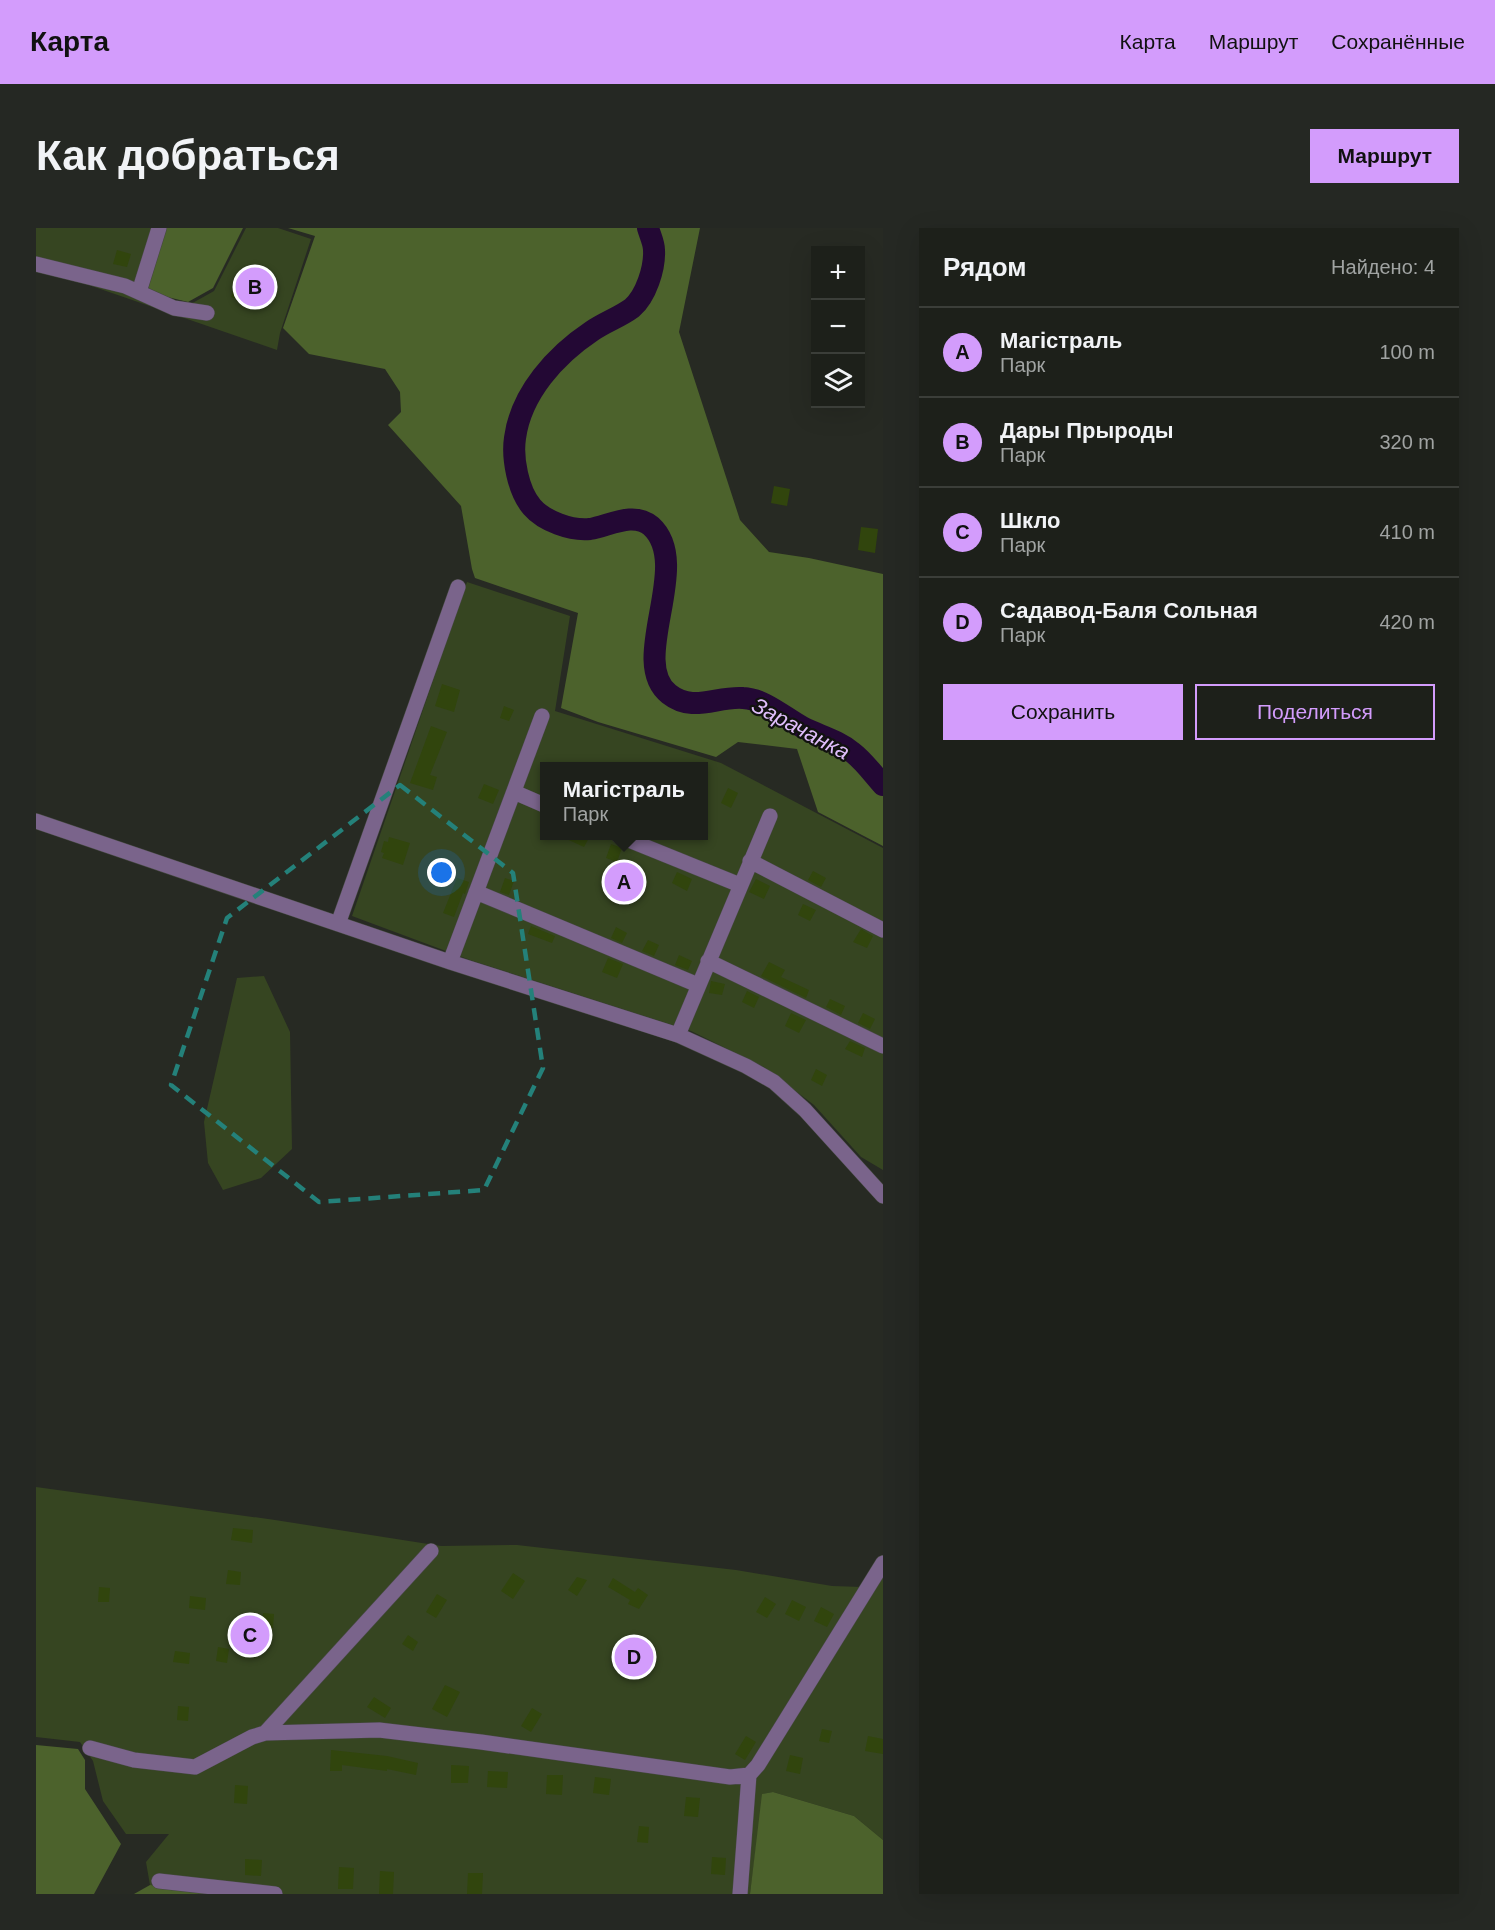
<!DOCTYPE html>
<html lang="ru">
<head>
<meta charset="utf-8">
<style>
  :root { --surface:#1d201a; --page:#252823; --text:#f1f3f6; --muted:#a0a3a2; --line:#3b3e39; --accent:#d39cfc }
  body { margin:0; font-family:Arial,sans-serif; background:var(--page); color:var(--text) }
  .controls { position:absolute; right:18px; top:18px; display:grid; overflow:hidden; border-radius:0px; box-shadow:0 6px 24px #0002 }
  .controls button { width:54px; height:54px; display:grid; place-items:center; padding:0; border:0; border-bottom:2px solid var(--line); background:var(--surface); color:var(--text); font:30px sans-serif }
  .you { position:absolute; left:406px; top:645px; width:21px; height:21px; margin:-15px; border:4px solid #fff; border-radius:50%; background:#1a73e8; box-shadow:0 0 0 9px #1a73e833 }
  .badge { display:grid; place-items:center; width:39px; height:39px; border-radius:50%; background:var(--accent); color:#111; font-size:20px; font-weight:700 }
  .pin { position:absolute; translate:-50% -50%; border:3px solid #fff; box-shadow:0 2px 6px #0006 }
  .popup { position:absolute; left:504px; top:534px; width:168px; height:78px; box-sizing:border-box; display:grid; place-content:center; border-radius:0px; background:var(--surface); filter:drop-shadow(0 2px 4px #0005); font-size:20px; white-space:nowrap; color:var(--muted) }
  .popup b { font-size:22px; color:var(--text) }
  .popup::after { content:''; position:absolute; left:50%; top:100%; margin-left:-12px; border:12px solid transparent; border-top-color:var(--surface) }
  .list { margin:0; padding:0; list-style:none }
  h2 { display:flex; justify-content:space-between; align-items:center; height:78px; margin:0; padding:0 24px; font-size:26px }
  h2 small { font-size:20px; font-weight:400; color:var(--muted) }
  .list li { display:grid; grid-template-columns:39px 1fr auto; gap:18px; align-items:center; box-sizing:border-box; height:90px; padding:0 24px; border-top:2px solid var(--line) }
  .list b { display:block; font-size:22px; white-space:nowrap }
  .list p { margin:0; font-size:20px; white-space:nowrap; color:var(--muted) }
  .list em { font-size:20px; font-style:normal; color:var(--muted) }
  .actions { display:flex; gap:12px; padding:18px 24px }
  .actions a { flex:1; padding:14px 0; border:2px solid var(--accent); border-radius:0px; text-align:center; font-size:21px; color:var(--accent) }
  .actions .main { background:var(--accent); color:#111 }
  .icon { flex:none; width:33px; height:33px; fill:none; stroke:currentColor; stroke-width:2; stroke-linecap:round; stroke-linejoin:round }
  .map { position:relative; flex:none; width:847px; height:1666px; overflow:hidden; border-radius:0px }
  header { display:flex; align-items:center; gap:36px; box-sizing:border-box; height:84px; padding:0 30px; background:var(--accent); color:#111 }
  header strong { font-size:28px }
  nav { display:flex; gap:33px; margin-inline-start:auto; font-size:21px }
  .intro { display:flex; align-items:center; justify-content:space-between; box-sizing:border-box; height:144px; padding:0 36px }
  h1 { margin:0; font-size:42px }
  .button { padding:15px 27px; border-radius:0px; background:var(--accent); color:#111; font-size:21px; font-weight:700 }
  main { display:flex; gap:36px; padding:0 36px }
  aside { flex:1; background:var(--surface); border-radius:0px; box-shadow:0 6px 24px #0002 }
  .map>svg:first-child { display:block }
</style>
</head>
<body>
<header>
<strong>Карта</strong>
<nav><a>Карта</a><a>Маршрут</a><a>Сохранённые</a></nav>
</header>
<div class="intro"><h1>Как добраться</h1><a class="button">Маршрут</a></div>
<main>
<div class="map">
<svg width="847" height="1666" viewBox="0 0 847 1666">
  <rect width="100%" height="100%" fill="#272a23"/>
  <!-- green -->
  <path fill="#364521" fill-rule="evenodd" d="M0 0H126L109 64 153 77 178 63 210 0H242L275 11 244 105 241 122 47 55 0 43Z
    M431 354 534 388 519 483 685 535 847 620V942L825 929 778 877 728 839 655 803 434 732 316 688ZM508 538H668V608H508Z
    M228 748 254 804 256 921 225 950 187 962 172 935 168 894 201 750Z
    M0 1259 239 1292 405 1318 481 1317 700 1342 796 1358 826 1359 847 1344V1612L818 1588 737 1564 727 1566 714 1666H208L114 1657 110 1634 133 1606H90L67 1573 57 1533 44 1514 0 1509Z"/>
  <!-- forest -->
  <path fill="#4c622c" d="M130 0H207L177 60 152 74 111 64Z
    M252 0H664L643 104 704 292 733 324 773 330 847 346V618L782 584 761 521 702 514 680 529 562 494 525 480 542 385 439 350 436 341 425 278 352 197 365 184 364 164 349 141 273 126 247 100 279 8Z
    M0 1517 42 1521 49 1532V1561L85 1616 58 1666H0Z
    M737 1564 818 1588 847 1612V1666H714L726 1566Z
    M114 1657 208 1666H98Z"/>
  <g fill="none" stroke-linecap="round" stroke-linejoin="round">
    <!-- river -->
    <path stroke="#230834" stroke-width="22" d="M612 0C614 7 618 15 618 22 619 40 610 68 596 80 584 89 569 94 556 103 520 127 485 165 479 210 476 230 482 263 496 279 508 293 535 303 554 301 573 298 597 283 615 298 658 337 591 433 633 466 657 485 680 468 707 470 729 471 749 490 768 500 784 508 802 512 816 524 828 533 837 546 847 557"/>
  </g>
  <!-- building -->
  <path fill="#31450d" d="M81 22 95 26 91 39 77 36Z
    M201 52 218 58 212 75 195 69Z
    M738 258 754 261 751 278 735 275Z
    M825 299 842 301 839 325 822 322Z
    M406 456 424 462 418 484 399 478Z
    M468 478 478 482 473 493 464 490Z
    M395 498 411 504 394 547 401 549 397 562 374 555Z
    M448 556 463 562 457 576 442 570Z
    M692 560 702 565 695 580 685 575Z
    M524 608H554L548 619Z
    M353 609 374 615 367 637 346 630 348 625 345 624 348 613 352 614Z
    M575 616 586 620 581 634 570 630Z
    M777 643 790 650 785 659 772 652Z
    M641 644 656 651 651 663 636 655Z
    M421 650 433 654 429 666 427 665 418 689 407 685Z
    M469 650 478 653 473 667 464 664Z
    M720 651 734 658 728 671 713 664Z
    M767 676 780 682 774 693 762 687Z
    M495 698 519 708 516 715 492 706Z
    M580 699 591 705 586 715 575 710Z
    M825 701 837 708 831 720 817 714Z
    M612 712 623 717 618 728 606 723Z
    M643 727 656 733 652 742 639 737Z
    M572 730 587 736 581 750 566 744Z
    M733 734 749 742 745 749 773 762 770 770 725 748Z
    M675 753 689 756 686 767 673 765Z
    M711 763 723 769 718 780 706 774Z
    M794 771 809 778 805 787 790 779Z
    M755 785 770 792 763 805 749 798Z
    M827 785 839 791 834 801 822 795Z
    M814 813 829 820 826 829 809 821Z
    M780 841 791 847 786 858 775 852Z
    M197 1300 217 1302 216 1315 195 1312Z
    M192 1342 205 1344 204 1357 190 1356Z
    M477 1345 489 1353 477 1371 465 1363Z
    M541 1349 551 1352 541 1368 532 1362Z
    M577 1350 599 1364 602 1360 612 1367 603 1381 592 1376 594 1372 572 1359Z
    M63 1359 74 1360 73 1374H62Z
    M401 1366 411 1372 400 1390 390 1384Z
    M154 1368 170 1370 169 1382 153 1380Z
    M729 1369 740 1376 731 1390 720 1384Z
    M756 1372 770 1379 763 1393 749 1386Z
    M785 1379 798 1386 791 1399 778 1393Z
    M227 1385 238 1386 237 1400 226 1399Z
    M372 1407 382 1414 377 1423 366 1416Z
    M182 1419 193 1421 191 1435 180 1433Z
    M139 1423 154 1425 153 1436 137 1434Z
    M409 1457 424 1464 411 1489 396 1481Z
    M338 1469 355 1480 349 1490 331 1479Z
    M142 1478 153 1479 152 1493 141 1492Z
    M496 1480 506 1486 495 1504 485 1498Z
    M786 1501 796 1503 793 1515 783 1513Z
    M710 1508 720 1514 709 1532 699 1526Z
    M832 1508 847 1511V1526L829 1523Z
    M295 1522 351 1528 382 1535 380 1547 351 1541V1543L306 1537V1543H294Z
    M754 1527 767 1530 764 1546 750 1543Z
    M415 1537 433 1538 432 1555H415Z
    M452 1543 472 1544 471 1560 451 1559Z
    M511 1547H527L526 1567 510 1566Z
    M559 1549 575 1551 573 1567 557 1565Z
    M199 1557 212 1558 211 1576 198 1575Z
    M650 1569 664 1570 662 1589 648 1588Z
    M603 1598 613 1599 612 1615 601 1614Z
    M676 1629 690 1630 689 1647 675 1646Z
    M209 1631 226 1632 225 1648 209 1647Z
    M303 1639 318 1640 317 1661H302Z
    M344 1643 358 1644 357 1666H343Z
    M432 1645H447L446 1666H431Z"/>
  <g fill="none" stroke-linecap="round" stroke-linejoin="round">
    <!-- minor casing -->
    <g stroke="#454841" stroke-width="16">
      <path id="minor" d="M0 36 89 58 138 80 171 85
        M103 64 123 0
        M478 564 508 577
        M0 593 414 734 642 807 710 838 738 854 769 882 847 968
        M583 608 704 657
        M714 633 847 702
        M440 664 662 757
        M302 696 422 359
        M672 733 847 818
        M414 734 506 488
        M642 807 734 588
        M229 1505 343 1502 445 1514 694 1549 713 1547 722 1537 847 1335
        M54 1520 98 1532 159 1539 216 1509 229 1505 395 1323
        M123 1653 239 1666
        M704 1666 713 1547"/>
    </g>
    <!-- minor -->
    <use href="#minor" stroke="#7a648b" stroke-width="15"/>
  </g>
  <!-- marked area -->
  <path fill="none" stroke="#24817a" stroke-width="4.5" stroke-dasharray="12 8" stroke-linejoin="round" d="M364 557 477 645 507 840 448 962 283 974 135 857 191 690Z"/>
  <g text-anchor="middle" stroke-width="4.5" stroke-linejoin="round" paint-order="stroke">
    <!-- water labels -->
    <g font-size="22" font-style="italic" fill="#dfbdfa" stroke="#11120f">
      <text transform="translate(765 500) rotate(28)" y="8">Зарачанка</text>
    </g>
  </g>
</svg>
<div class="controls">
<button>+</button>
<button>−</button>
<button><svg class="icon" aria-label="layers" viewBox="0 0 24 24"><path d="M12 4l9 5-9 5-9-5zM3 14l9 5 9-5"/></svg></button>
</div>
<div class="you"></div>
<div class="pin badge" style="left:588px;top:654px">A</div>
<div class="popup"><b>Магістраль</b>Парк</div>
<div class="pin badge" style="left:219px;top:59px">B</div>
<div class="pin badge" style="left:214px;top:1407px">C</div>
<div class="pin badge" style="left:598px;top:1429px">D</div>
</div>
<aside>
<h2>Рядом<small>Найдено: 4</small></h2>
<ul class="list">
<li><span class="badge">A</span><div><b>Магістраль</b><p>Парк</p></div><em>100 m</em></li>
<li><span class="badge">B</span><div><b>Дары Прыроды</b><p>Парк</p></div><em>320 m</em></li>
<li><span class="badge">C</span><div><b>Шкло</b><p>Парк</p></div><em>410 m</em></li>
<li><span class="badge">D</span><div><b>Садавод-Баля Сольная</b><p>Парк</p></div><em>420 m</em></li>
</ul>
<div class="actions"><a class="main">Сохранить</a><a>Поделиться</a></div>
</aside>
</main>
</body>
</html>
